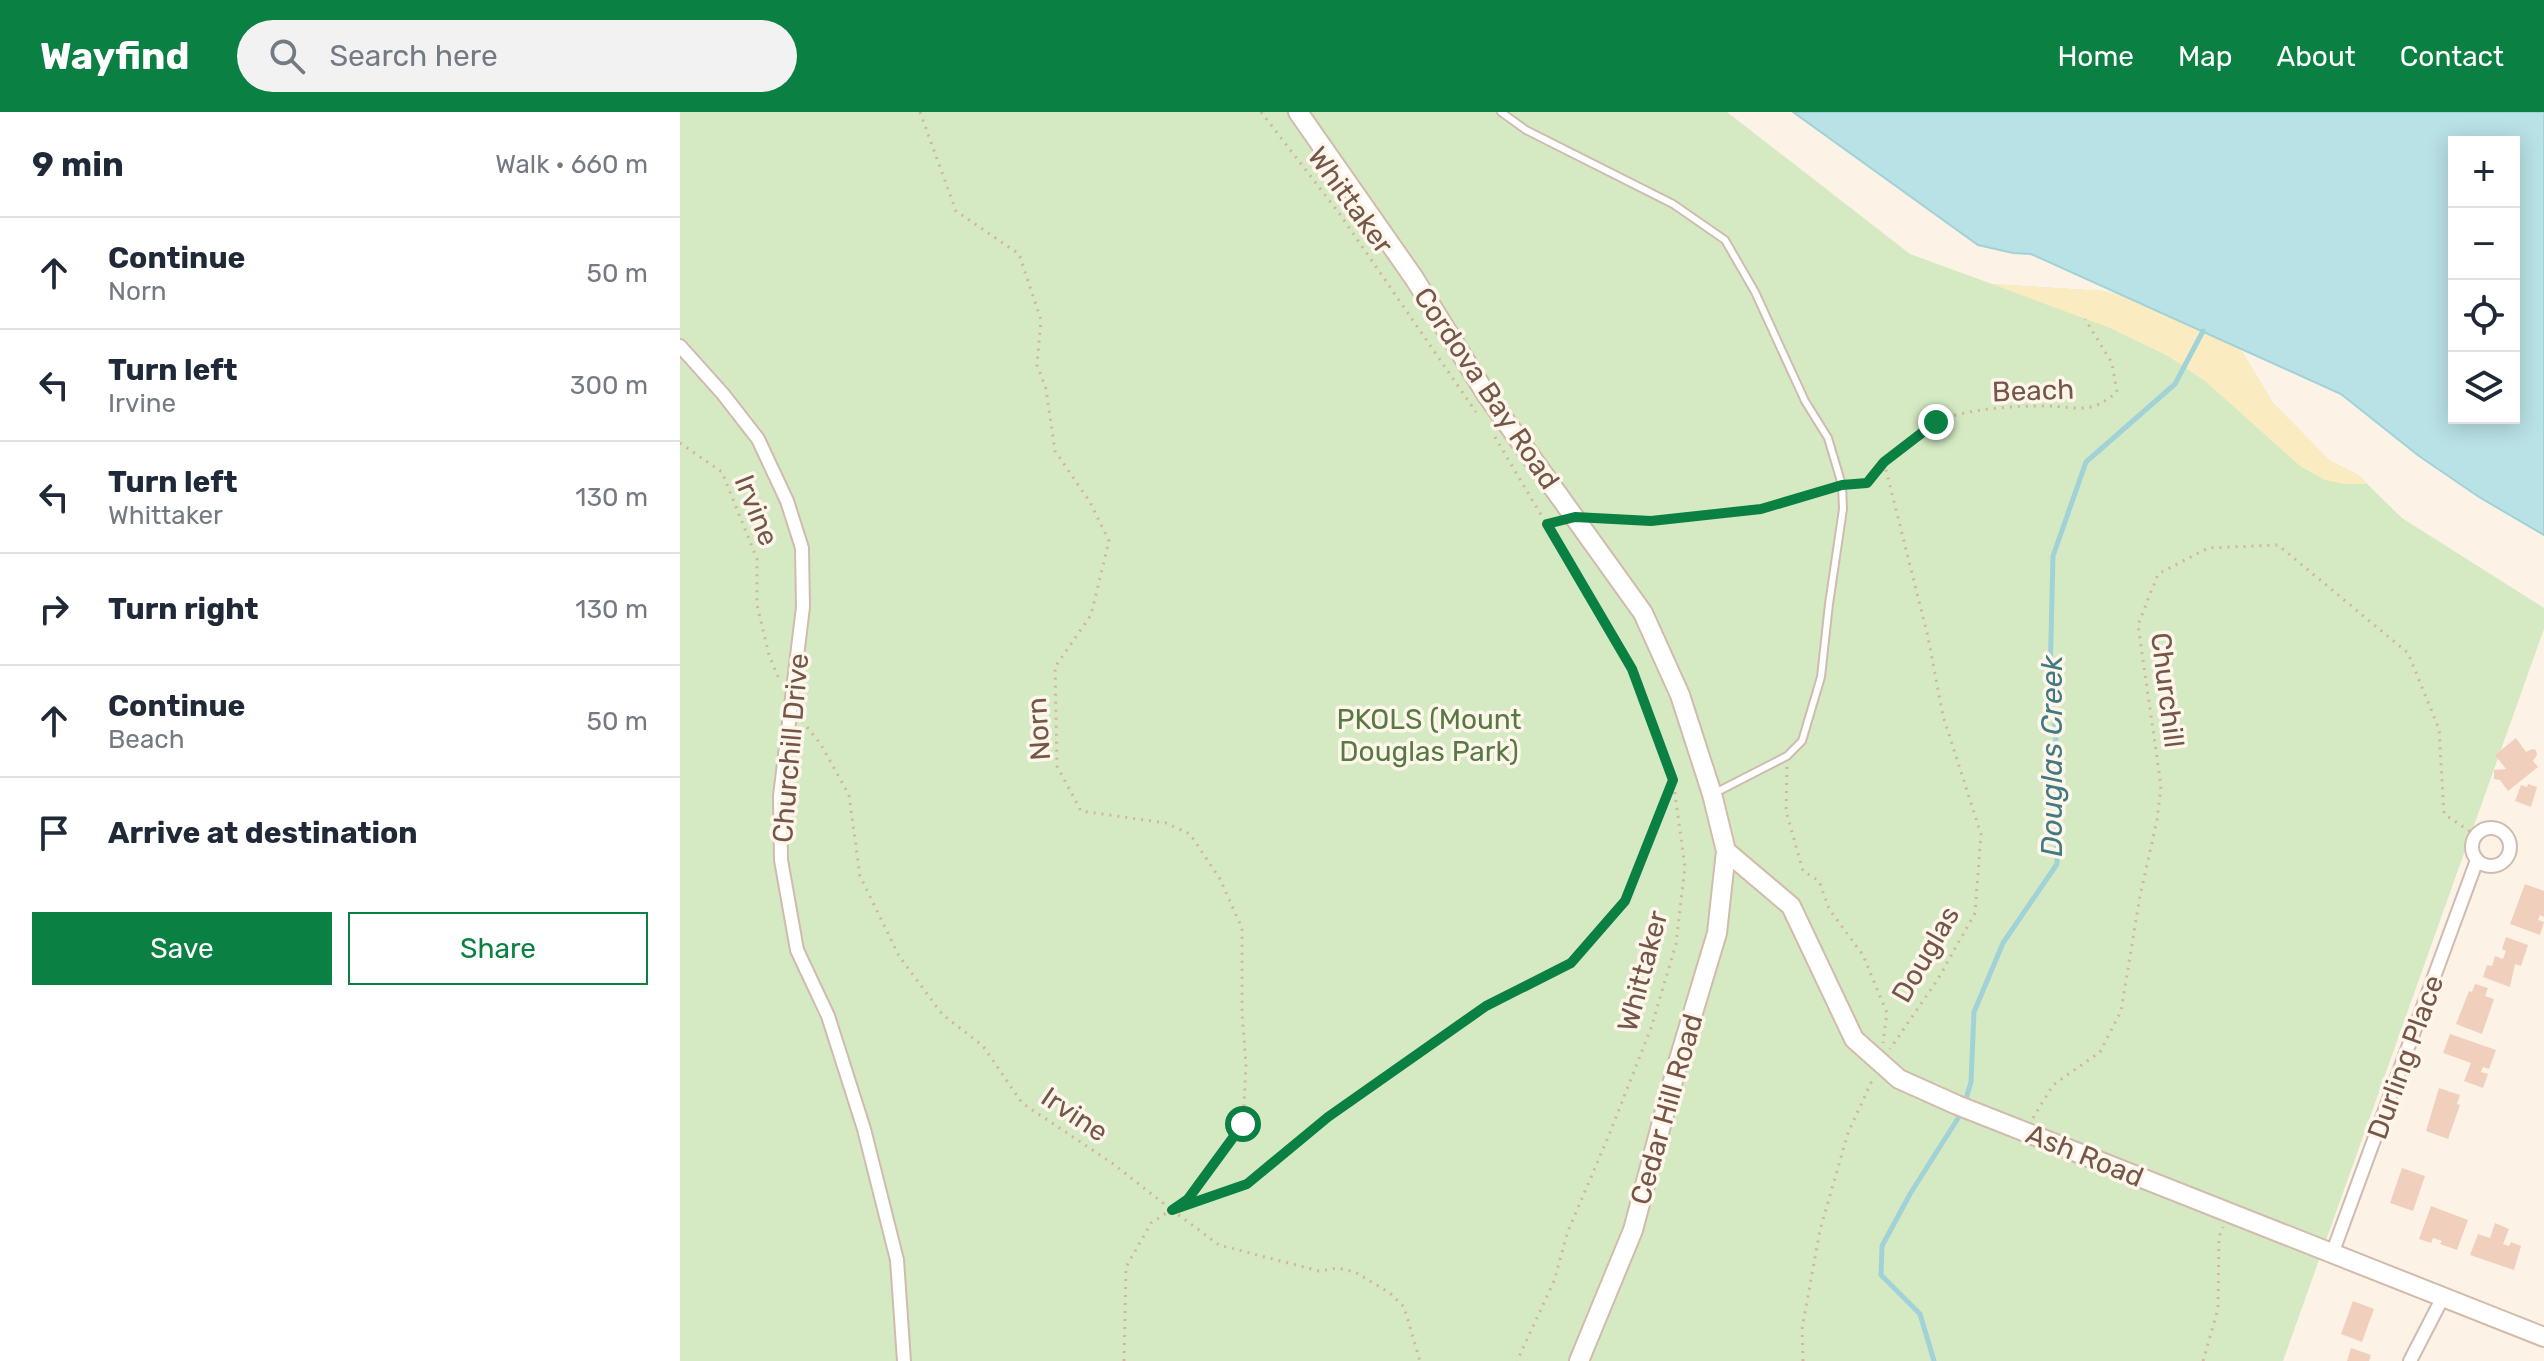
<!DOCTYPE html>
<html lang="en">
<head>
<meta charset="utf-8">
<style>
  :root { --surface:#fff; --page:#f2f2f3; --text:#1f2937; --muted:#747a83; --line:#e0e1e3; --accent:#0b8043 }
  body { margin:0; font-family:Rubik,sans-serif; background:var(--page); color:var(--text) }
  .controls { position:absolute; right:24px; top:24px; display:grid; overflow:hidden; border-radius:0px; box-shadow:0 4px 20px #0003 }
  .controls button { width:72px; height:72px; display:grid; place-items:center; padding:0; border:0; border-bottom:2px solid var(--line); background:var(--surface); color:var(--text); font:40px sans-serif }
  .stop { position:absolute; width:24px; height:24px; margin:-18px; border:6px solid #0b8043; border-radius:50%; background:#fff }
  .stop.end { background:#0b8043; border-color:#fff; box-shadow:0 2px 8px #0008 }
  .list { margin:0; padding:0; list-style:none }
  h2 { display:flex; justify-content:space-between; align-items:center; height:104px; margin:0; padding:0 32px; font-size:34px }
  h2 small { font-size:26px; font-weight:400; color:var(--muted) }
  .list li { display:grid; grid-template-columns:52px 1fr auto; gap:24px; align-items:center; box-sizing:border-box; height:112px; padding:0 32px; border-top:2px solid var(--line) }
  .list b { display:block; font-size:30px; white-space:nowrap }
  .list p { margin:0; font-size:26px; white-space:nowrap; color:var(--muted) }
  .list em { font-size:26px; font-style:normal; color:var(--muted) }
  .actions { display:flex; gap:16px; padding:24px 32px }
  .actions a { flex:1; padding:18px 0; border:2px solid var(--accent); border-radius:0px; text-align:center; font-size:28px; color:var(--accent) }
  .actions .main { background:var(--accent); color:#fff }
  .icon { flex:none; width:44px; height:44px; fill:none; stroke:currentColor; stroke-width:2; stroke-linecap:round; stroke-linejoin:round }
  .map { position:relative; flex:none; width:1864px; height:1249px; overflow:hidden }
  header { display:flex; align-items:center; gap:48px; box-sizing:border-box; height:112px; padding:0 40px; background:var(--accent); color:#fff }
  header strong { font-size:38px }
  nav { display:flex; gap:44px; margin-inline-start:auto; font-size:28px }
  .search { width:560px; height:72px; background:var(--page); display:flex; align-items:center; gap:20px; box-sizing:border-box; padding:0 28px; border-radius:44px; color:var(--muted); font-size:30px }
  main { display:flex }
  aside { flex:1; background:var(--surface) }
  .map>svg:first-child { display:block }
</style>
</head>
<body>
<header>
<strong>Wayfind</strong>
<div class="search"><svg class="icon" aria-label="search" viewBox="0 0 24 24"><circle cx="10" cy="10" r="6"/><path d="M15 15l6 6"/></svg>Search here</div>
<nav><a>Home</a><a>Map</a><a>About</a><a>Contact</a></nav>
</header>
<main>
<aside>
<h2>9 min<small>Walk · 660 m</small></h2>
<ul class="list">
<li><svg class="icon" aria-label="ahead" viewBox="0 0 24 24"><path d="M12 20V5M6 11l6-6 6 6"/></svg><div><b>Continue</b><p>Norn</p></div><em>50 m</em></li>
<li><svg class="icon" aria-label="left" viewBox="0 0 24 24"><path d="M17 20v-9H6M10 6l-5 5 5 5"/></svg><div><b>Turn left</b><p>Irvine</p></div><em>300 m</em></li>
<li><svg class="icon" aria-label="left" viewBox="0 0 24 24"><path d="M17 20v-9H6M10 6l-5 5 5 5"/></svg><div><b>Turn left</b><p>Whittaker</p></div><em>130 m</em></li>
<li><svg class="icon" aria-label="right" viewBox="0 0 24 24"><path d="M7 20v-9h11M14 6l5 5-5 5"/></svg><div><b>Turn right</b></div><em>130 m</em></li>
<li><svg class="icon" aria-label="ahead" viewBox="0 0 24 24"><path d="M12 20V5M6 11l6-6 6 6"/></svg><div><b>Continue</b><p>Beach</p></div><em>50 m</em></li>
<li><svg class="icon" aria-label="arrive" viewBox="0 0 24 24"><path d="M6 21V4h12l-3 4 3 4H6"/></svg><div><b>Arrive at destination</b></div></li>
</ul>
<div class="actions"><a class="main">Save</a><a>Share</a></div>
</aside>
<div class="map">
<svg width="1864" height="1249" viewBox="0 0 1864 1249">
  <rect width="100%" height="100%" fill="#fcf2e5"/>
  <!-- green -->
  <path fill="#d5eac3" d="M0 0H1047L1230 142 1312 172 1424 179 1546 213 1593 291 1650 349 1678 363 1722 406 1864 496V517L1603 1249H0Z"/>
  <!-- sand -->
  <path fill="#fbebc0" d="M1312 172 1424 179 1540 208 1546 213 1593 291 1650 349 1678 363 1687 372H1665L1645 368 1620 354 1525 269 1488 244 1430 216Z"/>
  <!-- water -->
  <path fill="#b9e2e6" stroke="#a0d2d7" stroke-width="2" fill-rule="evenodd" d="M1113 0H1864V423L1799 385 1739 344 1661 282 1351 142 1333 141 1298 133ZM1774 30H1834V306H1774Z"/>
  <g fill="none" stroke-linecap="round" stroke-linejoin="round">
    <!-- stream -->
    <path stroke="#a0d2d7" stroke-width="5" d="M1254 1249 1240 1202 1201 1163 1202 1134 1230 1082 1282 1000 1291 970 1294 900 1323 831 1377 752V640L1370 567 1373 444 1406 350 1495 272 1523 219"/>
  </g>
  <!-- building -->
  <path fill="#f1cfbd" d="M1836 626 1846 640 1852 637 1856 638 1857 643 1853 649 1858 655 1828 679 1820 668 1814 667V658L1826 657 1815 643Z
    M1848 672 1857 675 1851 695 1835 689 1841 673 1847 675Z
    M1845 772 1864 779V805L1860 803 1858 808 1864 810 1860 823 1830 812Z
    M1826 825 1848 833 1841 854 1835 852 1830 875 1803 865 1807 853 1812 854 1815 844 1823 847 1826 839 1822 837Z
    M1795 872 1808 876 1805 884 1814 887 1802 922 1776 912 1789 879 1792 880Z
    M1770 922 1816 938 1809 957 1803 955 1801 960 1808 962 1803 976 1784 969 1791 951 1763 941Z
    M1759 976 1780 983 1777 992 1780 993 1768 1027 1746 1019Z
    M1722 1056 1745 1064 1733 1099 1710 1091Z
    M1751 1094 1788 1108 1777 1138 1760 1132 1762 1129 1753 1126 1751 1131 1739 1127Z
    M1815 1111 1829 1117 1823 1132 1829 1134 1831 1130 1841 1134 1834 1158 1790 1143 1798 1122 1810 1126Z
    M1673 1189 1694 1197 1682 1230 1661 1222Z
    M1671 1236 1691 1243 1689 1249H1667Z"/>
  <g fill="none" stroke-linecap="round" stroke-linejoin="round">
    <!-- lane casing -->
    <g stroke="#d0bbae" stroke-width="10">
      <path id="lane" d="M821 0 846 18 993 92 1045 128 1075 180 1125 289 1148 326 1162 373 1163 397 1149 492 1141 565 1122 629 1107 644 1033 682"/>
    </g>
    <!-- street casing -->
    <g stroke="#d0bbae" stroke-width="16">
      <path id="street" d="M0 234 43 282 78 327 107 389 122 436 123 495 100 684 101 748 117 838 148 904 184 1017 217 1148 224 1249
        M1792 735a19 19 0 1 1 38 0a19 19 0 1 1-38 0Z
        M1652 1142 1797 748
        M1730 1249 1763 1185"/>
    </g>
    <!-- secondary casing -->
    <g stroke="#d3bbab" stroke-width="22">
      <path id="secondary" d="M618 0 734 166 806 282 963 501 1000 583 1032 682 1046 739 1037 821 997 954 953 1118 899 1249
        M1046 739 1111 794 1174 927 1219 967 1277 993 1864 1225"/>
    </g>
    <!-- path -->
    <path stroke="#d6b2a0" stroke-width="3" stroke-dasharray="2 6" stroke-linecap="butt" d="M240 0 276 99 339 142 361 208 357 253 366 277 375 339 410 390 429 429 411 503 375 555 377 654 401 699 486 711 510 722 540 767 562 816V901L566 953 563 1012 508 1087 497 1094
      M581 0 659 101 796 300
      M815 325 952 557 993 668 1005 755 996 832 971 916 929 1023 888 1119 874 1169 837 1249
      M0 331 42 360 77 447V493L89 543 99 567
      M1204 350 1248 525 1263 604 1301 722 1295 801 1258 867 1210 937
      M1171 372 1187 371C1202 352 1235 321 1257 310 1286 296 1335 294 1367 294 1399 295 1410 303 1437 280L1432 251 1405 207
      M915 406 971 409 1081 397 1152 376
      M122 609 140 631 169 683 180 764 219 844 262 902 303 934 342 991 432 1051 492 1098 567 1072 648 1005 806 894 891 851 945 789 993 668
      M1107 655 1106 699 1123 759 1139 769 1149 797 1183 843 1207 901 1203 931
      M1353 1006 1373 973 1420 940 1441 899 1460 784 1477 708 1481 674 1458 513 1478 462 1528 436 1598 433 1728 541 1759 617 1764 702 1797 724
      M492 1098 539 1133 639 1159 657 1156 675 1160 710 1181 724 1195 740 1249
      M444 1249 446 1155 471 1111 491 1098
      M1123 1249 1122 1217 1140 1118 1168 1021 1194 964
      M1523 1249 1538 1197 1539 1125 1543 1115"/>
    <!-- lane -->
    <use href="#lane" stroke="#fff" stroke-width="6"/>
    <!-- street -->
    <use href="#street" stroke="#fff" stroke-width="12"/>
    <!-- secondary -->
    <use href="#secondary" stroke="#fff" stroke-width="18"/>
  </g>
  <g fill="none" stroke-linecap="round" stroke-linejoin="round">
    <!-- route -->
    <path stroke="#0b8043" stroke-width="10" d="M563 1012 508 1087 492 1098 567 1072 648 1005 806 894 891 851 945 789 993 668 952 557 867 412 895 405 971 409 1081 397 1162 373 1187 371 1204 350 1256 310"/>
  </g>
  <g text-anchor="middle" stroke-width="7" stroke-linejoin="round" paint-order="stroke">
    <!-- street labels -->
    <g font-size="28" fill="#75574a" stroke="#fff6eb">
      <text transform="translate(671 88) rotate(54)" y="10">Whittaker</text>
      <text transform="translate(807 276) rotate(56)" y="10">Cordova Bay Road</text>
      <text transform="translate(1353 278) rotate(-2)" y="10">Beach</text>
      <text transform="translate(77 398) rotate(68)" y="10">Irvine</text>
      <text transform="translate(1488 578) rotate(83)" y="10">Churchill</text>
      <text transform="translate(358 617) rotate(-94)" y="10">Norn</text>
      <text transform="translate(110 636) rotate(-85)" y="10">Churchill Drive</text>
      <text transform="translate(1245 842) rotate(-60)" y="10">Douglas</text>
      <text transform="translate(962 859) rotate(-75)" y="10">Whittaker</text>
      <text transform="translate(1725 945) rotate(-70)" y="10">Durling Place</text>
      <text transform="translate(986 997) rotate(-74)" y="10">Cedar Hill Road</text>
      <text transform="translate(395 1002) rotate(34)" y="10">Irvine</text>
      <text transform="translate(1405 1043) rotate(22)" y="10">Ash Road</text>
    </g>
    <!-- park labels -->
    <g font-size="28" fill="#567a42" stroke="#fff6eb">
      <text x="749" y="617">PKOLS (Mount<tspan x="749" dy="32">Douglas Park)</tspan></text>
    </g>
    <!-- water labels -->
    <g font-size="30" font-style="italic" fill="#417a81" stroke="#fff6eb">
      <text transform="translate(1372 644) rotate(-90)" y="10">Douglas Creek</text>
    </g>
  </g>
</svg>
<div class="controls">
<button>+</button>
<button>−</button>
<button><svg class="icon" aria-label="locate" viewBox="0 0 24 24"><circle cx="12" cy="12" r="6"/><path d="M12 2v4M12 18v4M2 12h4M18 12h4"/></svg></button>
<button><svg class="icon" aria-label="layers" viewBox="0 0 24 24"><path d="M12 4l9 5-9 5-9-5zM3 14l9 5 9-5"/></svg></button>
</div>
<div class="stop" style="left:563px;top:1012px"></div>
<div class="stop end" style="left:1256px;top:310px"></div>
</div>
</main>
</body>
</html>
